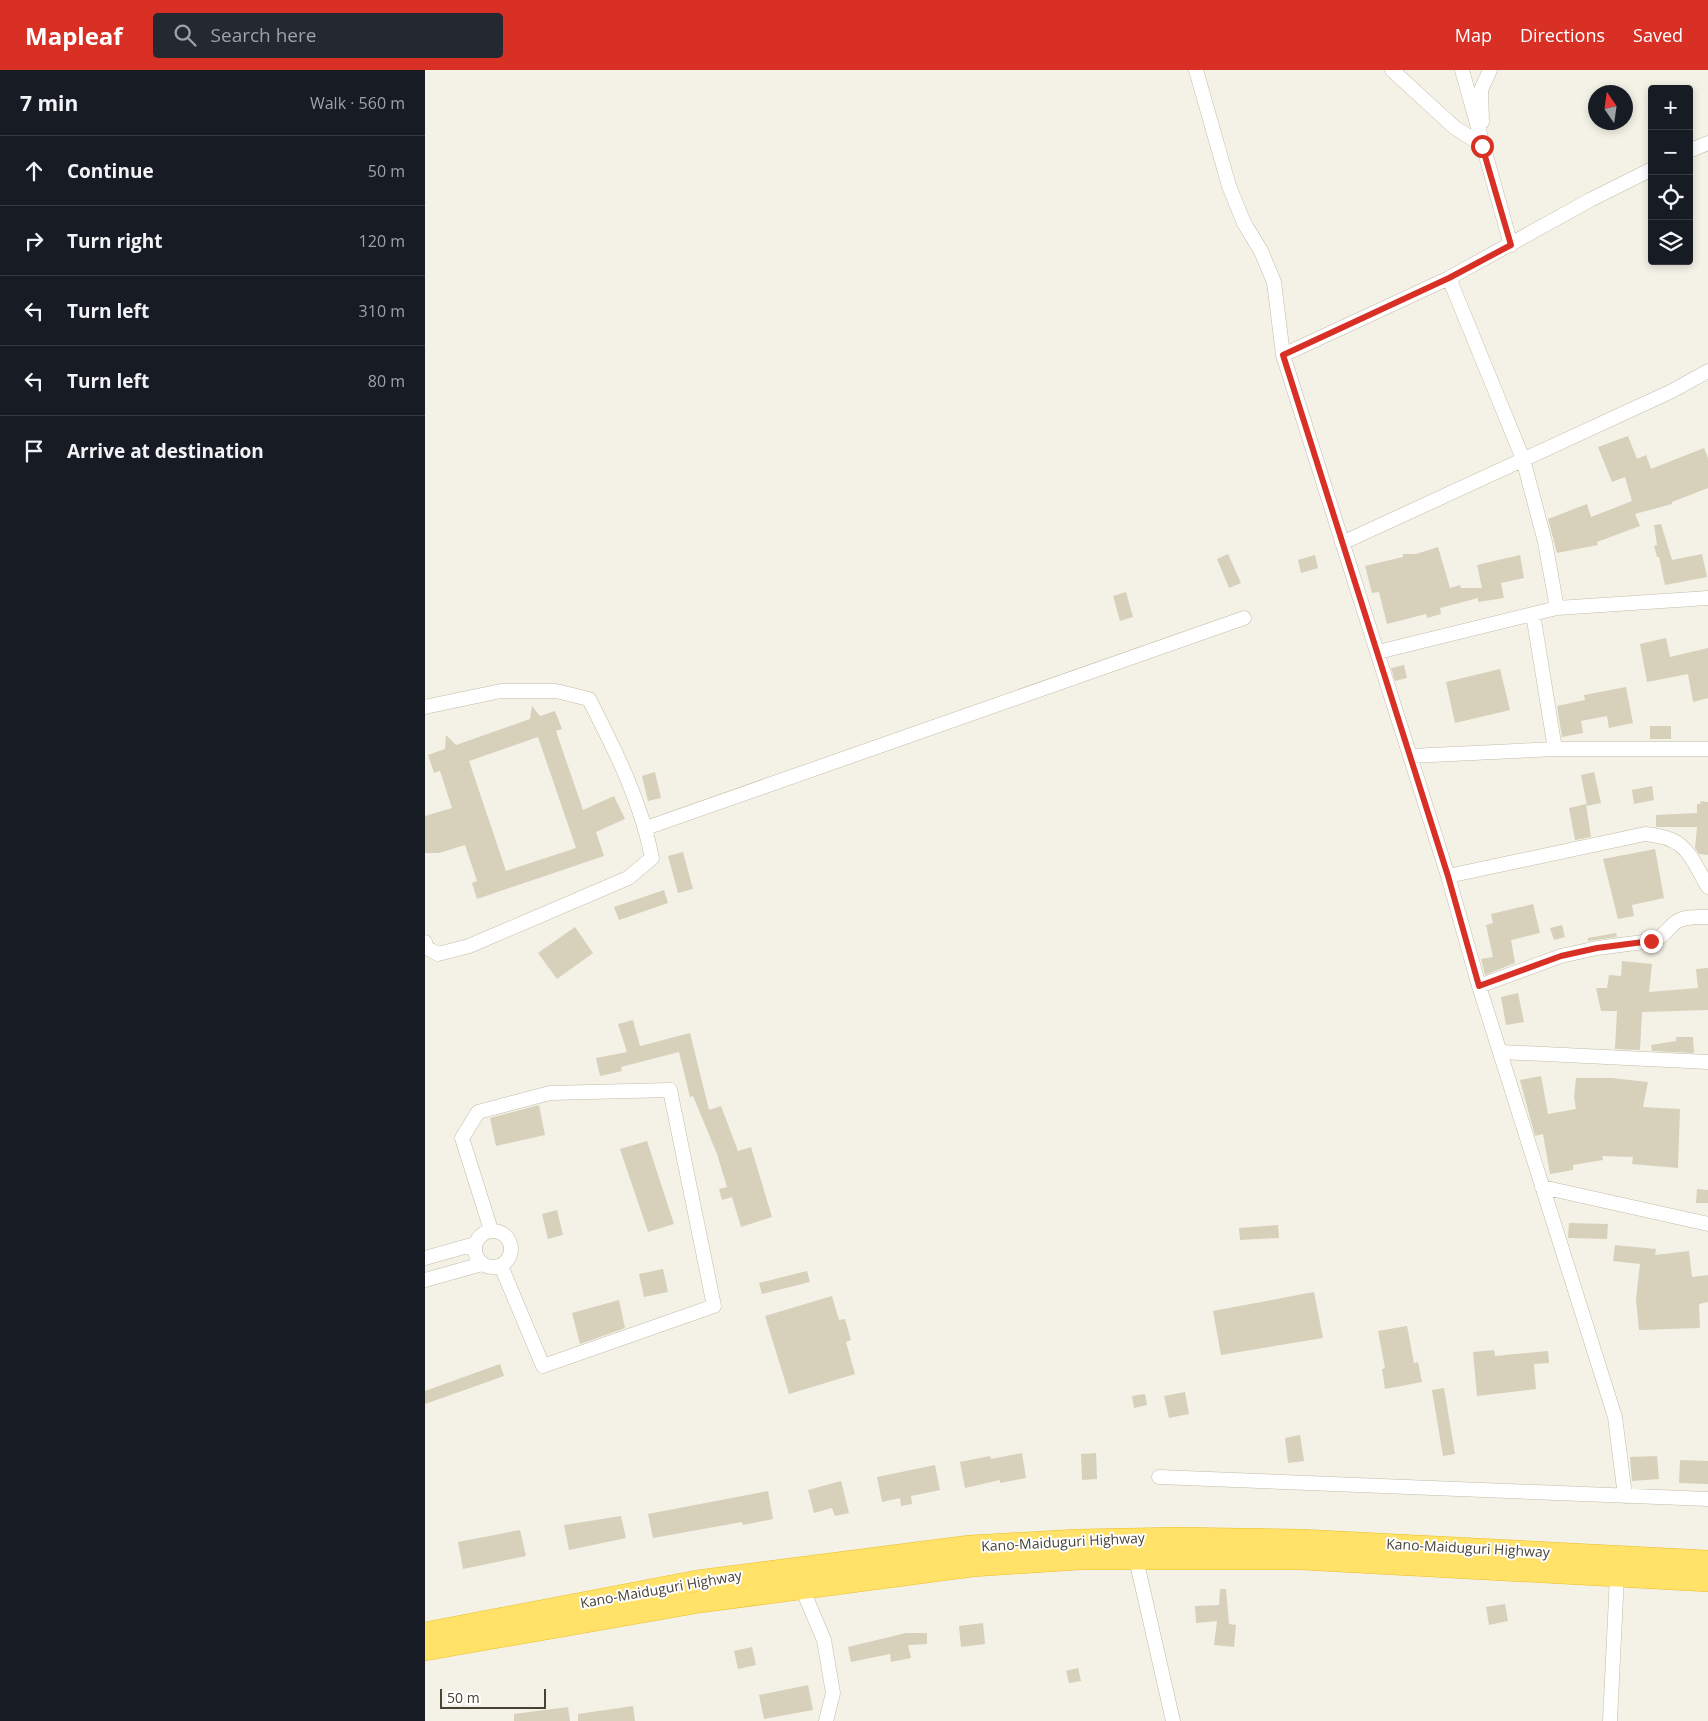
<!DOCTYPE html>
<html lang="en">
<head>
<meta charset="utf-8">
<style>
  :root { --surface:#171b24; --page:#242831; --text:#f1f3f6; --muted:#9ea1a6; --line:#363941; --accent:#d93025 }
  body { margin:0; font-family:"Open Sans",sans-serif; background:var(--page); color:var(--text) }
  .controls { position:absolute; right:15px; top:15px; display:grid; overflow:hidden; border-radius:5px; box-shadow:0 2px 8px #0003 }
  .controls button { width:45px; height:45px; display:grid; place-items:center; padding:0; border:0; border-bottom:1px solid var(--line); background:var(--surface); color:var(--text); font:25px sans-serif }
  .compass { position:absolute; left:1163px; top:15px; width:45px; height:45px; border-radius:50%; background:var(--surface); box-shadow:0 2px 8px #0003; rotate:347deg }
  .scale { position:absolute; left:15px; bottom:12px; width:106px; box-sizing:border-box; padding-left:5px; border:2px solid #484335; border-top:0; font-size:14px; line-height:18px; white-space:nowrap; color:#484335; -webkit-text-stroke:4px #fff; paint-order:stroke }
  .stop { position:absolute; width:15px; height:15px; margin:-11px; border:4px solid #d93025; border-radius:50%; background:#fff }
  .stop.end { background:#d93025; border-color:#fff; box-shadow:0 1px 5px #0008 }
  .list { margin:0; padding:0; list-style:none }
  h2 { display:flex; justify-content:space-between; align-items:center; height:65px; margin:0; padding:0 20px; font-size:21px }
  h2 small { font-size:16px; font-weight:400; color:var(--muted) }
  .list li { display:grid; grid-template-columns:32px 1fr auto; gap:15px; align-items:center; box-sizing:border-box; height:70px; padding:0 20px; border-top:1px solid var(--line) }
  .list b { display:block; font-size:19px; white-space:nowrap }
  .list em { font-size:16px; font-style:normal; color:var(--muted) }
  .icon { flex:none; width:28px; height:28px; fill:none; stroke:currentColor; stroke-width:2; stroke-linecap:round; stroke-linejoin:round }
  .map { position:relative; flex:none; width:1283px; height:1651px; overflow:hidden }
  header { display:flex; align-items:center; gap:30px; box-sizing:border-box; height:70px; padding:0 25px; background:var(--accent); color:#fff }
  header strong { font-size:24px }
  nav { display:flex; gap:28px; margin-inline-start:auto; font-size:18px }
  .search { width:350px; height:45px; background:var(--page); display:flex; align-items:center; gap:12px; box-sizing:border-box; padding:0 18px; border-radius:5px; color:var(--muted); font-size:19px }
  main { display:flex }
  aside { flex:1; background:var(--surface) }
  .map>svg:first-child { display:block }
</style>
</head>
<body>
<header>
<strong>Mapleaf</strong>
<div class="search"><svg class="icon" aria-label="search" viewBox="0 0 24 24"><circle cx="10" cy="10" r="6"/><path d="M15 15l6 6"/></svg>Search here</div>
<nav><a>Map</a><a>Directions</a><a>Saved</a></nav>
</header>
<main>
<aside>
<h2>7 min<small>Walk · 560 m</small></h2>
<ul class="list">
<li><svg class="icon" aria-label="ahead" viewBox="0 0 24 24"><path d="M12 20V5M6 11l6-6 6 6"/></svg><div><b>Continue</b></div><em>50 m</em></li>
<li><svg class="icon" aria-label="right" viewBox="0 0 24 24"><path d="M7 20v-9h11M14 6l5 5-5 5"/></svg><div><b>Turn right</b></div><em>120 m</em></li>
<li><svg class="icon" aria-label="left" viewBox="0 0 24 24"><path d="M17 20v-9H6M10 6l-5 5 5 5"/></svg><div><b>Turn left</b></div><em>310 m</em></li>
<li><svg class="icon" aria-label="left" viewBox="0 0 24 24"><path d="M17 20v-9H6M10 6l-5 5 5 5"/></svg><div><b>Turn left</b></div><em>80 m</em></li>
<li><svg class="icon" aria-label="arrive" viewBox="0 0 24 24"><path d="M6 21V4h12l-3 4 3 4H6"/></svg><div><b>Arrive at destination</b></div></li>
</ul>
</aside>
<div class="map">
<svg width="1283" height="1651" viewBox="0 0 1283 1651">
  <rect width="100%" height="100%" fill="#f4f2e6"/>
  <!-- building -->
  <path fill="#d7d0bb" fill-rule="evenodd" d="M1203 366 1212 389 1221 385 1226 399 1279 378 1283 388V418L1247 432V434L1210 444 1215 456 1172 472 1173 475 1132 483 1123 449 1162 434 1166 447 1207 431 1200 407 1187 412 1173 377Z
    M1236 454 1247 490 1277 484 1282 507 1240 515 1234 487H1232L1229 476 1232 475 1229 455Z
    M1013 477 1025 518 1035 515 1036 518H1057L1052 495 1095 485 1099 508 1076 513 1079 528 1053 532V528L1015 538 1016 544 1002 548 1001 544 962 554 954 522 947 523 940 496 978 487V484H991Z
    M803 484 816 513 804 518 792 489Z
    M890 485 893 498 876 503 873 490Z
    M701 522 708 547 695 551 688 526Z
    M1241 568 1245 587 1283 578V628L1268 632 1263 604 1222 612 1215 574Z
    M979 595 982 608 970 611 966 598Z
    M1075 599 1085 640 1030 653 1021 612Z
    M1201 617 1208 653 1184 658 1182 646 1156 651 1158 663 1137 667 1132 636 1160 630 1159 625Z
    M107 636 115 646 130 641 137 659 131 661 158 740 189 726 200 749 171 762 179 786 52 829 47 813 52 811 40 775 14 783H0V746L27 738 15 701 9 703 3 685 20 679 21 665 31 675 105 649ZM113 667 151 778 81 801 44 691Z
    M1225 656H1246V669H1225Z
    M230 702 236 728 223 731 217 706Z
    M1169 702 1176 733 1162 736 1156 705Z
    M1227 716 1229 730 1209 734 1207 720Z
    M1276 731 1283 732V785L1274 784 1270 778 1272 757H1231V745L1272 743V734H1275Z
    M1161 734 1166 767 1150 770 1144 738Z
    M1230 779 1239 828 1207 835 1209 846 1193 849 1178 789Z
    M258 782 268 819 253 823 243 786Z
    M239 820 243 833 194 850 189 837Z
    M1108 834 1115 863 1086 870 1090 893 1060 905 1056 889 1068 887 1061 855 1068 853 1066 844Z
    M1137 855 1140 867 1129 870 1125 858Z
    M150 857 168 883 132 909 113 883Z
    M1191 863 1192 867 1163 871V868Z
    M1197 891 1227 894 1224 922 1273 918 1271 899 1283 898V940L1217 942 1215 980 1190 979 1192 941H1176L1171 918H1182L1184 905 1196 906Z
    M1093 923 1099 952 1081 955 1076 927Z
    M208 950 215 976 265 963 284 1040 296 1036 313 1081 326 1077 347 1147 316 1157 307 1127 297 1130 294 1119 302 1117 292 1084 268 1026 265 1027 254 982 196 997 197 1001 175 1006 171 988 202 982 193 954Z
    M1251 967H1268L1269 983 1227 981 1226 975 1251 971Z
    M1116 1006 1123 1044 1151 1039 1149 1027 1151 1008H1187L1223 1012 1218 1037 1255 1039 1253 1098 1207 1094 1208 1087 1177 1086 1178 1090 1148 1095V1100L1125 1104 1118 1064 1110 1066 1095 1010Z
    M114 1035 120 1065 71 1076 65 1048Z
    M222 1071 249 1154 223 1162 195 1079Z
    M1272 1119 1283 1120V1133H1271Z
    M132 1140 138 1165 123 1169 117 1144Z
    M1144 1153 1183 1154 1182 1169 1143 1168Z
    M853 1155 854 1168 815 1170 814 1158Z
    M1190 1175 1231 1179 1230 1185 1264 1181 1267 1207 1283 1205V1232L1274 1234 1275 1258 1214 1260 1211 1229 1215 1194 1188 1191Z
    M238 1199 243 1222 219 1227 214 1204Z
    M382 1201 385 1212 337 1224 334 1213Z
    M889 1222 898 1268 796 1285 788 1241Z
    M407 1226 414 1250 420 1249 426 1270 421 1272 430 1304 364 1324 340 1246Z
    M194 1230 200 1258 155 1274 147 1243Z
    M982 1256 989 1293 993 1292 997 1312 960 1319 957 1299 960 1298 953 1261Z
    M1069 1280 1070 1286 1123 1281 1124 1293 1109 1294 1111 1319 1052 1326 1048 1282Z
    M75 1294 79 1306 0 1334V1321Z
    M1019 1318 1030 1384 1018 1386 1007 1320Z
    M760 1322 764 1344 744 1348 739 1326Z
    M720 1324 722 1335 709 1338 707 1326Z
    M875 1365 879 1391 863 1393 860 1368Z
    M597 1383 601 1408 575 1413V1410L540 1418 535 1392 565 1386 566 1389Z
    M671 1383 672 1409 657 1410 656 1384Z
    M1232 1386 1234 1409 1207 1411 1205 1387Z
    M1255 1390 1283 1391V1414L1254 1413Z
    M510 1395 515 1420 486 1426 487 1434 476 1436 475 1428 457 1432 452 1407Z
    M416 1411 424 1443 410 1446 407 1438 389 1443 383 1420Z
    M343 1421 348 1449 318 1455 317 1452 228 1468 223 1444Z
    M196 1446 201 1468 144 1480 139 1455Z
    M95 1460 101 1486 38 1499 33 1472Z
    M795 1519H801L804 1554 811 1555 809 1577 789 1575 792 1551 771 1553 770 1536 794 1535Z
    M1080 1534 1083 1551 1064 1555 1061 1537Z
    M558 1553 560 1574 536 1577 534 1556Z
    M481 1563H502V1574L483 1575 486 1588 466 1592 465 1584 426 1592 423 1577Z
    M327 1577 331 1595 313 1599 309 1581Z
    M653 1598 656 1611 644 1613 641 1601Z
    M383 1615 388 1640 339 1649 334 1625Z
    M208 1636 210 1651H153V1644Z
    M143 1637 145 1651H89V1644Z"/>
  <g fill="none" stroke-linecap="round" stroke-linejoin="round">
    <!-- minor casing -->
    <g stroke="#c1bca8" stroke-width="15">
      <path id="minor" d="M771 0 804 116 819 153 836 181 849 212 858 285 1023 806 1054 916 1190 1347 1200 1426
        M967 0 1029 57 1057 75
        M1037 0 1086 175
        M1057 52 1056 20 1065 0
        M1264 81 1283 73
        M1024 208 1098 389 1120 472 1132 538
        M858 285 1024 208 1165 130 1227 99
        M917 473 1247 321 1283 301
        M1108 544 1130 679
        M953 582 1132 538 1283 528
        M0 637 76 621H131L164 629C190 680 216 731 227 788L203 808 44 876 13 884 2 878 0 872
        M985 686 1130 679H1283
        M221 758 819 548
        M1023 806 1220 764C1262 768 1263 783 1283 817
        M1054 916 1136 886 1172 878 1226 871C1238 868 1242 859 1251 852 1260 846 1273 847 1283 847
        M1076 982 1283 992
        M1117 1117 1283 1154
        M66 1160 37 1068 53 1042 125 1023 245 1020 289 1236 118 1296 76 1196
        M50 1179a18 18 0 1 1 36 0a18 18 0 1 1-36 0Z
        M0 1188 50 1174
        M0 1210 57 1194
        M734 1407 1283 1429
        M711 1489 748 1651
        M377 1518 399 1570 408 1623 401 1651
        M1185 1651 1192 1506"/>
    </g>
    <!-- highway casing -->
    <g stroke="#eabf2b" stroke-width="22">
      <path id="highway" d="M0 1563 272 1511 545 1476 652 1470 752 1468 876 1470 1283 1491
        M0 1580 275 1532 547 1496 654 1489H876L1283 1511"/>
    </g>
    <!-- minor -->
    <use href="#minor" stroke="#fff" stroke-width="14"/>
    <!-- highway -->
    <use href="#highway" stroke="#ffe267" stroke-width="21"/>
  </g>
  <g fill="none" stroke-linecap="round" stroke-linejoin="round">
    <!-- route -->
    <path stroke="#d93025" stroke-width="6" d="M1057 76 1086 175 1024 208 858 285 1023 806 1054 916 1136 886 1172 878 1226 871"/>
  </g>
  <g text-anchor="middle" stroke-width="4" stroke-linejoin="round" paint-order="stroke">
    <!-- street labels -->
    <g font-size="14" fill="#484335" stroke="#fff">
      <text transform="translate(638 1472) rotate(-3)" y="5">Kano-Maiduguri Highway</text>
      <text transform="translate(1043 1478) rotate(3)" y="5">Kano-Maiduguri Highway</text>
      <text transform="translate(236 1519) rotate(-10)" y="5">Kano-Maiduguri Highway</text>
    </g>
  </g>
</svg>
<div class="controls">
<button>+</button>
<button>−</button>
<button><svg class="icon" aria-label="locate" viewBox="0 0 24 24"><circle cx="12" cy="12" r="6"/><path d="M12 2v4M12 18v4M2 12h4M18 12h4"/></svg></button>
<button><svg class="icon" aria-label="layers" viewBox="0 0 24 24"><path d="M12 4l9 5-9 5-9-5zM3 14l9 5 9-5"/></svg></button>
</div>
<svg class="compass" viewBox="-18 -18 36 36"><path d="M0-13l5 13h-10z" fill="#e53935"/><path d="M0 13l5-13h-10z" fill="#9ea1a6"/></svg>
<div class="scale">50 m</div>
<div class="stop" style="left:1057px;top:76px"></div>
<div class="stop end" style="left:1226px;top:871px"></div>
</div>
</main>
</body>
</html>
